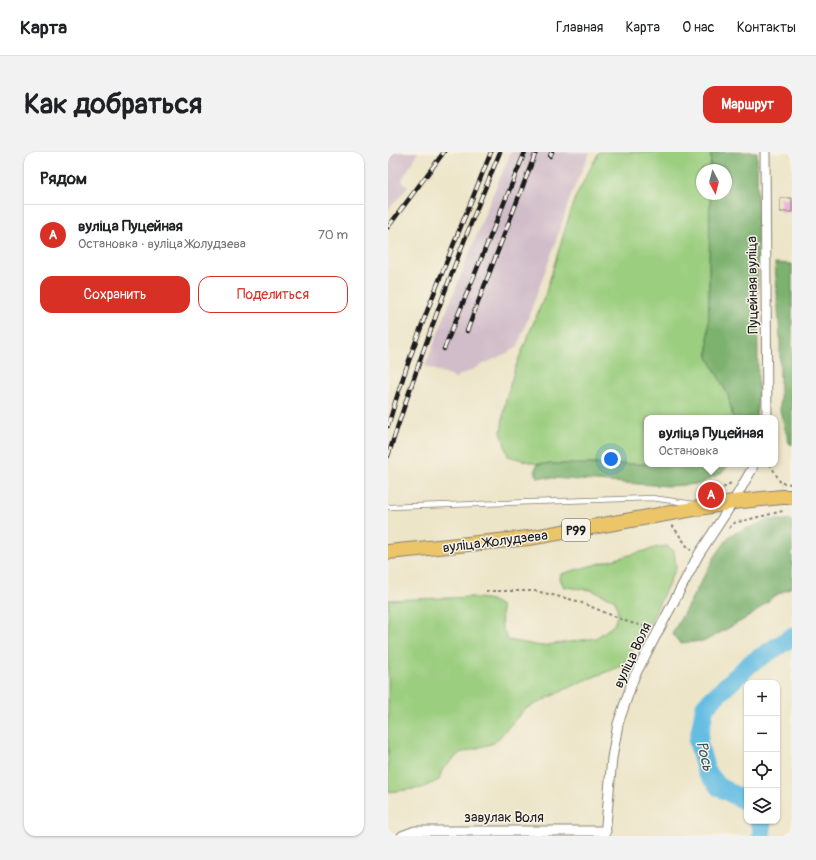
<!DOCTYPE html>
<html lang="ru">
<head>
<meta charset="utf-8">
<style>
  :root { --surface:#fff; --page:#f2f2f2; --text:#202124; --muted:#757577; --line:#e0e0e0; --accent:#d93025 }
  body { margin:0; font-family:Pangolin,sans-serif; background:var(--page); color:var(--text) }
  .controls { position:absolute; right:12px; bottom:12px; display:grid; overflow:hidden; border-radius:8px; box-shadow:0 1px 3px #0004 }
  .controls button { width:36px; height:36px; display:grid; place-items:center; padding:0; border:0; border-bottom:1px solid var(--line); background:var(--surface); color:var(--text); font:20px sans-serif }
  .compass { position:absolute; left:308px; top:12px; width:36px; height:36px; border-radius:50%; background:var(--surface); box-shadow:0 1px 3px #0004; rotate:173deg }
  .you { position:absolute; left:223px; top:307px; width:14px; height:14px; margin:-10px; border:3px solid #fff; border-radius:50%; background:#1a73e8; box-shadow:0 0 0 6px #1a73e833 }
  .badge { display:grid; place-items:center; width:26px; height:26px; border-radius:50%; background:var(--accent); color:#fff; font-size:13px; font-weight:700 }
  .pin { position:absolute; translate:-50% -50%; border:2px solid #fff; box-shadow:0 1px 4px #0006 }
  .popup { position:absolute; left:256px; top:263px; width:134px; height:52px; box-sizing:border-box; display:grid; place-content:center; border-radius:8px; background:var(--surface); filter:drop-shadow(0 1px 3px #0005); font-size:13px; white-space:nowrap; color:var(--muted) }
  .popup b { font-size:15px; color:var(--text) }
  .popup::after { content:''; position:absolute; left:50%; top:100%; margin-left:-8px; border:8px solid transparent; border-top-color:var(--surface) }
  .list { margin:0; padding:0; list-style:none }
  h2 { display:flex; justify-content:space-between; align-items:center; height:52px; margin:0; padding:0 16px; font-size:17px }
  h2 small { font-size:13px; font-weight:400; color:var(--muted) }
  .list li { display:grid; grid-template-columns:26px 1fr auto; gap:12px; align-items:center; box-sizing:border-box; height:60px; padding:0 16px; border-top:1px solid var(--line) }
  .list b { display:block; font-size:15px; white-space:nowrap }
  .list p { margin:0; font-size:13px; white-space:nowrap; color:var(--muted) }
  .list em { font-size:13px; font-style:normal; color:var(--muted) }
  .actions { display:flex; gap:8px; padding:12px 16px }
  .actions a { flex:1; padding:9px 0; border:1px solid var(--accent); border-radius:12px; text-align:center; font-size:14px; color:var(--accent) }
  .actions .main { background:var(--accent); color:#fff }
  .icon { flex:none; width:22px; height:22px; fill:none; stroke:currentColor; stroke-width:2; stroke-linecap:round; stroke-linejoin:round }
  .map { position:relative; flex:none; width:404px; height:684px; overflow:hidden; border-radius:12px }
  header { display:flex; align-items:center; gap:24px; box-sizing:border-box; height:56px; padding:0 20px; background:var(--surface); border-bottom:1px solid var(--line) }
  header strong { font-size:19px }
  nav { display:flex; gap:22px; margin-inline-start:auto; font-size:14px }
  .intro { display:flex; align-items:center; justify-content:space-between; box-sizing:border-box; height:96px; padding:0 24px }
  h1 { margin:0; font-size:28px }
  .button { padding:10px 18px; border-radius:12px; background:var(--accent); color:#fff; font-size:14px; font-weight:700 }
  main { display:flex; gap:24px; padding:0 24px }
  aside { flex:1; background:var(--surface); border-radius:12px; box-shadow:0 1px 3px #0004 }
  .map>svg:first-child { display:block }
</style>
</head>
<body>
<header>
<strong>Карта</strong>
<nav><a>Главная</a><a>Карта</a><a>О нас</a><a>Контакты</a></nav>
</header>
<div class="intro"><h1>Как добраться</h1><a class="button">Маршрут</a></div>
<main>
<aside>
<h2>Рядом<small></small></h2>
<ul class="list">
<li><span class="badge">A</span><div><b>вуліца Пуцейная</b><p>Остановка · вуліца Жолудзева</p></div><em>70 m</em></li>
</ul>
<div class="actions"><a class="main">Сохранить</a><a>Поделиться</a></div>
</aside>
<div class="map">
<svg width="404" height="684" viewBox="0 0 404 684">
  <rect width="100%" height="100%" fill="#f7f3e8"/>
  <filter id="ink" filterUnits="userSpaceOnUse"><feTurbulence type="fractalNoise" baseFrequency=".025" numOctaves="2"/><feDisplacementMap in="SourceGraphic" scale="8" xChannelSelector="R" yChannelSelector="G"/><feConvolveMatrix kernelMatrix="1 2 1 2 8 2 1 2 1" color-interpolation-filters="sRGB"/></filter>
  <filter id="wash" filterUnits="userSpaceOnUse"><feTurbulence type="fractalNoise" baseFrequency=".012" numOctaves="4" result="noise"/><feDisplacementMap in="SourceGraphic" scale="16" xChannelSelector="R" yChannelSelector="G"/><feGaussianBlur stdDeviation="0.9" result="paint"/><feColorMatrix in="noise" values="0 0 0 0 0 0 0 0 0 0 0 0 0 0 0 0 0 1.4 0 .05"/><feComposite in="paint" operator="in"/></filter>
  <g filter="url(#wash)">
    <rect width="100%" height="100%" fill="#ede5c8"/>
    <!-- industrial -->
    <path fill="#d1bdc9" d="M0 0H30L14 28 16 32 20 35 0 58Z
      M123 0H202L183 43 166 95 129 196 67 226 37 214 102 49Z"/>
    <!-- green -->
    <path fill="#9bce7f" stroke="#5c754e" d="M211 0H323L322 18H314V42H322L320 205 340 243 345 266H259V312H149L120 304 113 280 117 251 127 216 157 143 186 48Z
      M279 394 286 399 288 416 258 479 234 514 195 529 137 557 106 591 72 601 54 618 51 628 34 636 0 640V448L84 445 103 448 113 454 114 476 120 488 153 494 208 486 226 473 230 461 227 448 203 438 176 435 172 427 173 422 267 396Z"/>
    <!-- forest -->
    <path fill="#7cb16e" stroke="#4c6645" d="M323 0H369L370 244 368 266H345L340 243 320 205 322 42H338V18H322Z
      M387 111 404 112V293L401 291 392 259V186Z
      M149 312H341L335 320 312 332 280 334 149 325 147 318Z
      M381 368H404V435L385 445 364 463 317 489 292 491 284 482 326 406 342 383Z"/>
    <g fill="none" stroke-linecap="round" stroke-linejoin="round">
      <!-- river -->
      <path stroke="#65bde2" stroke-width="19" d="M359 650 331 635 318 619 310 590 317 554 362 512 404 485
        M371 669 374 675 373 684"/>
    </g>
    <g id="blocks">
      <!-- building -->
      <path fill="#eba7d3" d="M392 46H404V60H392Z"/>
    </g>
  </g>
  <g filter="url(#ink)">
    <use href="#blocks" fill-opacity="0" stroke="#848072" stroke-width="1"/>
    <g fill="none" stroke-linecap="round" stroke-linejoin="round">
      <!-- service casing -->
      <g stroke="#848072" stroke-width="6">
        <path id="service" d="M0 355 264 346 306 352"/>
      </g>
      <!-- minor casing -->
      <g stroke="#848072" stroke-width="11">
        <path id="minor" d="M377 0 379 266
          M14 684 27 679H218
          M217 684 224 606 230 572 246 525 311 402 345 350 364 317 365 312"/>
      </g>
      <!-- primary casing -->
      <g stroke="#848072" stroke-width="16">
        <path id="primary" d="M0 400 141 386 345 350 394 345H404"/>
      </g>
      <!-- path -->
      <path stroke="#848072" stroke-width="2" stroke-dasharray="3 3" stroke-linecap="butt" d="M382 312 394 333
        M394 331 404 332
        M330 339 343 331
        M284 373 301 397 303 398
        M341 376 346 371 395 359V357
        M98 439H148L189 449 240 470 262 476"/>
      <!-- service -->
      <use href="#service" stroke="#fff" stroke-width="4.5"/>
      <!-- minor -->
      <use href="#minor" stroke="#fff" stroke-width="9"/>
      <!-- primary -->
      <use href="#primary" stroke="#edc569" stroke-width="14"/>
      <!-- rail casing -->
      <g stroke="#1c1c1c" stroke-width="4.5">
        <path id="rail" d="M162 4 164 0
          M0 75 56 0
          M79 179 148 0
          M56 197 137 0
          M0 274C27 180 67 91 103 0
          M0 304C33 201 70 100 112 0"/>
      </g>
      <!-- rail -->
      <use href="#rail" stroke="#f7f3e8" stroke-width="3" stroke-dasharray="9" stroke-linecap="butt"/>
    </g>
  </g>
  <g text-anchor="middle" stroke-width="3" stroke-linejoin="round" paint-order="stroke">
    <!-- shield labels -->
    <rect fill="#f7f3e8" stroke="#5e5c59" stroke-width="1" x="174" y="367" width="28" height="22" rx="3"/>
    <g font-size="13" font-weight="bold" fill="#1c1c1c">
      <text x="188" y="383">Р99</text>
    </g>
    <!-- street labels -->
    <g font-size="14" fill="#1c1c1c" stroke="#f7f3e8">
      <text transform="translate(364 133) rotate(-91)" y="5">Пуцейная вуліца</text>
      <text transform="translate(107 389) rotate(-7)" y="5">вуліца Жолудзева</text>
      <text transform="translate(244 503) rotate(-65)" y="5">вуліца Воля</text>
      <text x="116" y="670">завулак Воля</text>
    </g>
    <!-- water labels -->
    <g font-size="15" font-style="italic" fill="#365461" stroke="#f7f3e8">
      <text transform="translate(317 604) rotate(76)" y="5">Рось</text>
    </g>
  </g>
</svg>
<div class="controls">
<button>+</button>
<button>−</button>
<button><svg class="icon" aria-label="locate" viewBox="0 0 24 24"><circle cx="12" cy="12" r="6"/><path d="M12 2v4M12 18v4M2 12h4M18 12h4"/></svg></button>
<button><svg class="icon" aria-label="layers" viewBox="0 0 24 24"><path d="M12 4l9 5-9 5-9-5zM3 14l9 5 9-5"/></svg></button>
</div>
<svg class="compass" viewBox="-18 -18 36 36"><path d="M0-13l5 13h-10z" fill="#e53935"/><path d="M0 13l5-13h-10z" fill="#757577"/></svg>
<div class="you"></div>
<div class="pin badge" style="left:323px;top:343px">A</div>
<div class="popup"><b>вуліца Пуцейная</b>Остановка</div>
</div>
</main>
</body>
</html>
